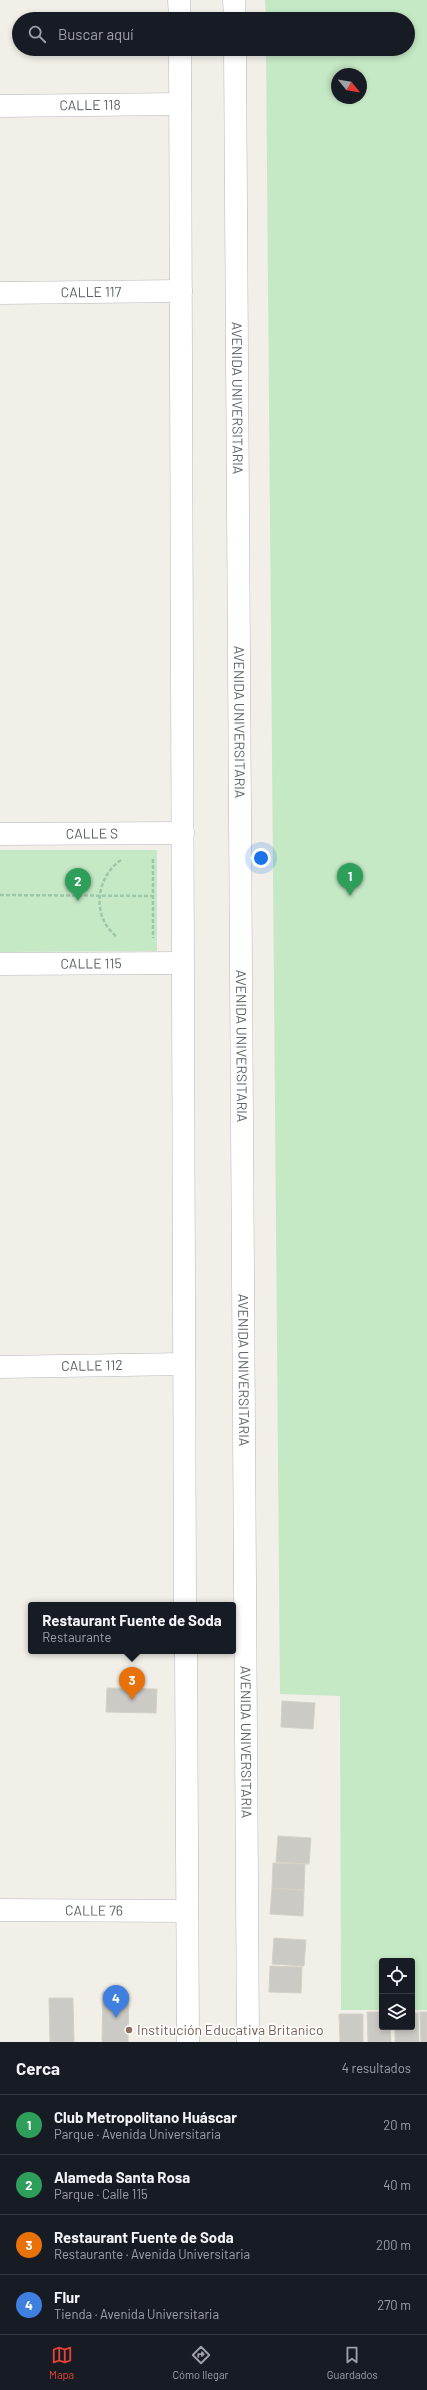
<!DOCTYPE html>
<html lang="es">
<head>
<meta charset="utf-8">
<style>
  :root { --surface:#171b24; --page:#242831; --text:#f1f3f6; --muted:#9ea1a6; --line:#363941; --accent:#ea4335 }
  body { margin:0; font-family:Barlow,sans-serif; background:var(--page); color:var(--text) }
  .controls { position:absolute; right:12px; bottom:12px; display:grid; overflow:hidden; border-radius:4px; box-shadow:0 2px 6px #0003 }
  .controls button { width:36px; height:36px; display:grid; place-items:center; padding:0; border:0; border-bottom:1px solid var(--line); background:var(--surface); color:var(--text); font:20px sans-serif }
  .compass { position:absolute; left:331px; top:68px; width:36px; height:36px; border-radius:50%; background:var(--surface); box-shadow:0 2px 6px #0003; rotate:120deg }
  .you { position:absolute; left:261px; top:858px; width:14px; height:14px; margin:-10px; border:3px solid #fff; border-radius:50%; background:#1a73e8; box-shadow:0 0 0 6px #1a73e833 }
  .badge { display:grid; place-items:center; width:26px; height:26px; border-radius:50%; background:var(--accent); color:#fff; font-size:13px; font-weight:700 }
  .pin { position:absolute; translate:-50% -33px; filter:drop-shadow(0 1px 2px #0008) }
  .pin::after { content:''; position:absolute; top:21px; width:14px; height:12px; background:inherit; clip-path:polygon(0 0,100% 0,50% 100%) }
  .popup { position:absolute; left:28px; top:1602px; width:208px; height:52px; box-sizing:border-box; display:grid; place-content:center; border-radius:4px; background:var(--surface); filter:drop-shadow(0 1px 3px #0005); font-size:13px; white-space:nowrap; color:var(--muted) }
  .popup b { font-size:15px; color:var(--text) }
  .popup::after { content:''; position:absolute; left:50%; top:100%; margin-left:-8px; border:8px solid transparent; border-top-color:var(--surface) }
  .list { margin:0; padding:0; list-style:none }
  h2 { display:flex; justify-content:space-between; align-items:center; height:52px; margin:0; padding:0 16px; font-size:17px }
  h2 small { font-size:13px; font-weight:400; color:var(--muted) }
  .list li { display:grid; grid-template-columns:26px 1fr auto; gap:12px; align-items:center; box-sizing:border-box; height:60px; padding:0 16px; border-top:1px solid var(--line) }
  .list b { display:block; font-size:15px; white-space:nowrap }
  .list p { margin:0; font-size:13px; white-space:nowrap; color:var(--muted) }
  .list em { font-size:13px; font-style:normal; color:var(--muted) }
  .icon { flex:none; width:22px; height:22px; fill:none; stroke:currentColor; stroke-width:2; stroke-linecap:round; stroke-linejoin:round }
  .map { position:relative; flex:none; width:427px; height:2042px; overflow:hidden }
  .search { position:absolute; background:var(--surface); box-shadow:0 2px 6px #0003; left:12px; right:12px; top:12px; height:44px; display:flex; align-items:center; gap:10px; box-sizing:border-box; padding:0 14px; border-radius:22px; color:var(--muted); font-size:15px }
  .sheet { height:292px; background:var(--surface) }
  nav { display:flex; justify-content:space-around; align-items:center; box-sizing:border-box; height:56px; border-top:1px solid var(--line); background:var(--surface); font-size:11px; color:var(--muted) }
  nav a { display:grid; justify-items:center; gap:2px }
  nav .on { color:var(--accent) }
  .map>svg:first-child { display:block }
</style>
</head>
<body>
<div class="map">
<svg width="427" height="2042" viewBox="0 0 427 2042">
  <rect width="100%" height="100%" fill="#f1efe8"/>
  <!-- green -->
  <path fill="#c5e8c5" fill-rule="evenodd" d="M265 0H427V2010H412V1961H382V2010H341L340 1696 280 1694 266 49H408V19H266ZM337 74H361V98H337Z
    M0 850H157V951L0 952Z"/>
  <!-- building -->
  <path fill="#cccac5" stroke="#d6d1c6" d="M107 1688 157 1689 156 1713 106 1712Z
    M282 1701 315 1703 313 1729 281 1727Z
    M278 1836 311 1838 309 1864 276 1862Z
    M273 1863 305 1864 304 1890 272 1888Z
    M272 1888 304 1890 303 1916 270 1914Z
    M274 1938 306 1940 304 1966 272 1964Z
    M270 1966 302 1967 301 1993 269 1992Z
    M103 1992 129 1994 128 2042H102Z
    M49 1998H73L74 2042H50Z
    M367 2012H382V2027H390L391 2042H368Z
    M420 2012H427V2042H421Z
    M412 2013H418L419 2042H395V2027H412Z
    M339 2014H363V2042H340Z"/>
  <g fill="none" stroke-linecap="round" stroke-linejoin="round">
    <!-- minor casing -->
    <g stroke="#b5b8bc" stroke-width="23">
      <g id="minor">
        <path d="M179 0 180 19"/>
        <path d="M234 0 235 19"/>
        <path d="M180 49 185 1605"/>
        <path id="s1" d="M235 49 248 2042"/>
        <path id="s2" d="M0 106 180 104"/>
        <path id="s3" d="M0 293 181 291"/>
        <path id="s4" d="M0 834 183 833"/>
        <path id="s5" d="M0 964 181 963"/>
        <path id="s6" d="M0 1367 184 1364"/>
        <path d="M186 1651 188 2042"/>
        <path id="s7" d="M0 1910 187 1911"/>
      </g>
    </g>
    <!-- path -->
    <path stroke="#9cc7a9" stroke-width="2.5" stroke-dasharray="4 2" stroke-linecap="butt" d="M153 859V938
      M0 895 153 896
      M116 936C91 916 96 877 121 860"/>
    <!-- minor -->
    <use href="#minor" stroke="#fff" stroke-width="22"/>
  </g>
  <!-- markers -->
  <circle fill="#8d6e63" stroke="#fff" stroke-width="1.5" cx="129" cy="2030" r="4"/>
  <g text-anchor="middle" stroke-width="3" stroke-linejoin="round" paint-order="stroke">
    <!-- street labels -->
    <g font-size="14" fill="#5f6368" stroke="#fff">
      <text dy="5" stroke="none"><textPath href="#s2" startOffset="90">CALLE 118</textPath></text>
      <text dy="5" stroke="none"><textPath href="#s3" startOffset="91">CALLE 117</textPath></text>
      <text dy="5" stroke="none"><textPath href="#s1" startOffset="349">AVENIDA UNIVERSITARIA</textPath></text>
      <text dy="5" stroke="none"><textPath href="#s1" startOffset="673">AVENIDA UNIVERSITARIA</textPath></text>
      <text dy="5" stroke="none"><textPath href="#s4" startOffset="92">CALLE S</textPath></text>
      <text dy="5" stroke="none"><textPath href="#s5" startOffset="91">CALLE 115</textPath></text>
      <text dy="5" stroke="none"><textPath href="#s1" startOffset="997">AVENIDA UNIVERSITARIA</textPath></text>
      <text dy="5" stroke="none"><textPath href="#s6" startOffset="92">CALLE 112</textPath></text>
      <text dy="5" stroke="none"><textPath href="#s1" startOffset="1321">AVENIDA UNIVERSITARIA</textPath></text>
      <text dy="5" stroke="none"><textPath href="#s1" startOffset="1693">AVENIDA UNIVERSITARIA</textPath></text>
      <text dy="5" stroke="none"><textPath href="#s7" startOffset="94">CALLE 76</textPath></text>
    </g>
    <!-- education labels -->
    <g font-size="14" fill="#785e54" stroke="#fff" text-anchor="start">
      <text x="137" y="2035">Institución Educativa Britanico</text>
    </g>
  </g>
</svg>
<div class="controls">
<button><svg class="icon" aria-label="locate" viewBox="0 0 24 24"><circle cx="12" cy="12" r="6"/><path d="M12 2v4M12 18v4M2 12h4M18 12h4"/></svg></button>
<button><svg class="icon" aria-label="layers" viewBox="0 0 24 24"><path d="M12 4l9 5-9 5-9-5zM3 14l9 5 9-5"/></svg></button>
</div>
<svg class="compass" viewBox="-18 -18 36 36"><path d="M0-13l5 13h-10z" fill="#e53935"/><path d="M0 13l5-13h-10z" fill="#9ea1a6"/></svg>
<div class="you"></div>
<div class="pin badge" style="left:350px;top:896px;background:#2e9e5b">1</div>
<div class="pin badge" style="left:78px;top:901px;background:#2e9e5b">2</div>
<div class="pin badge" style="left:132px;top:1700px;background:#e8710a">3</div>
<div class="popup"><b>Restaurant Fuente de Soda</b>Restaurante</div>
<div class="pin badge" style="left:116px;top:2018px;background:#3f7fe0">4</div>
<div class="search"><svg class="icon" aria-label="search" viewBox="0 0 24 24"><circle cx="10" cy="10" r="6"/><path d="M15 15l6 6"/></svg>Buscar aquí</div>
</div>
<section class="sheet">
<h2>Cerca<small>4 resultados</small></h2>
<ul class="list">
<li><span class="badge" style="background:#2e9e5b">1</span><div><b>Club Metropolitano Huáscar</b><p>Parque · Avenida Universitaria</p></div><em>20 m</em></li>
<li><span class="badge" style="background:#2e9e5b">2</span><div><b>Alameda Santa Rosa</b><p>Parque · Calle 115</p></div><em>40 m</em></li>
<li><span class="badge" style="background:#e8710a">3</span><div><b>Restaurant Fuente de Soda</b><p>Restaurante · Avenida Universitaria</p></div><em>200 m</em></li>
<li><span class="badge" style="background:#3f7fe0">4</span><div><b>Flur</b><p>Tienda · Avenida Universitaria</p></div><em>270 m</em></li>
</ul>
</section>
<nav>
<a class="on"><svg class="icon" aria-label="map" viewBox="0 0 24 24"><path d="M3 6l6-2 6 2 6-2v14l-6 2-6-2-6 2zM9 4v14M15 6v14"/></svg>Mapa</a>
<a><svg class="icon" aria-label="directions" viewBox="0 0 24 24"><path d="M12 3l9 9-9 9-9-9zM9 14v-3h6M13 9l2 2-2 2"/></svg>Cómo llegar</a>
<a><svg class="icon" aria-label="saved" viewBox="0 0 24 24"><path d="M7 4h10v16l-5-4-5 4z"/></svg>Guardados</a>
</nav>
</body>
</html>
